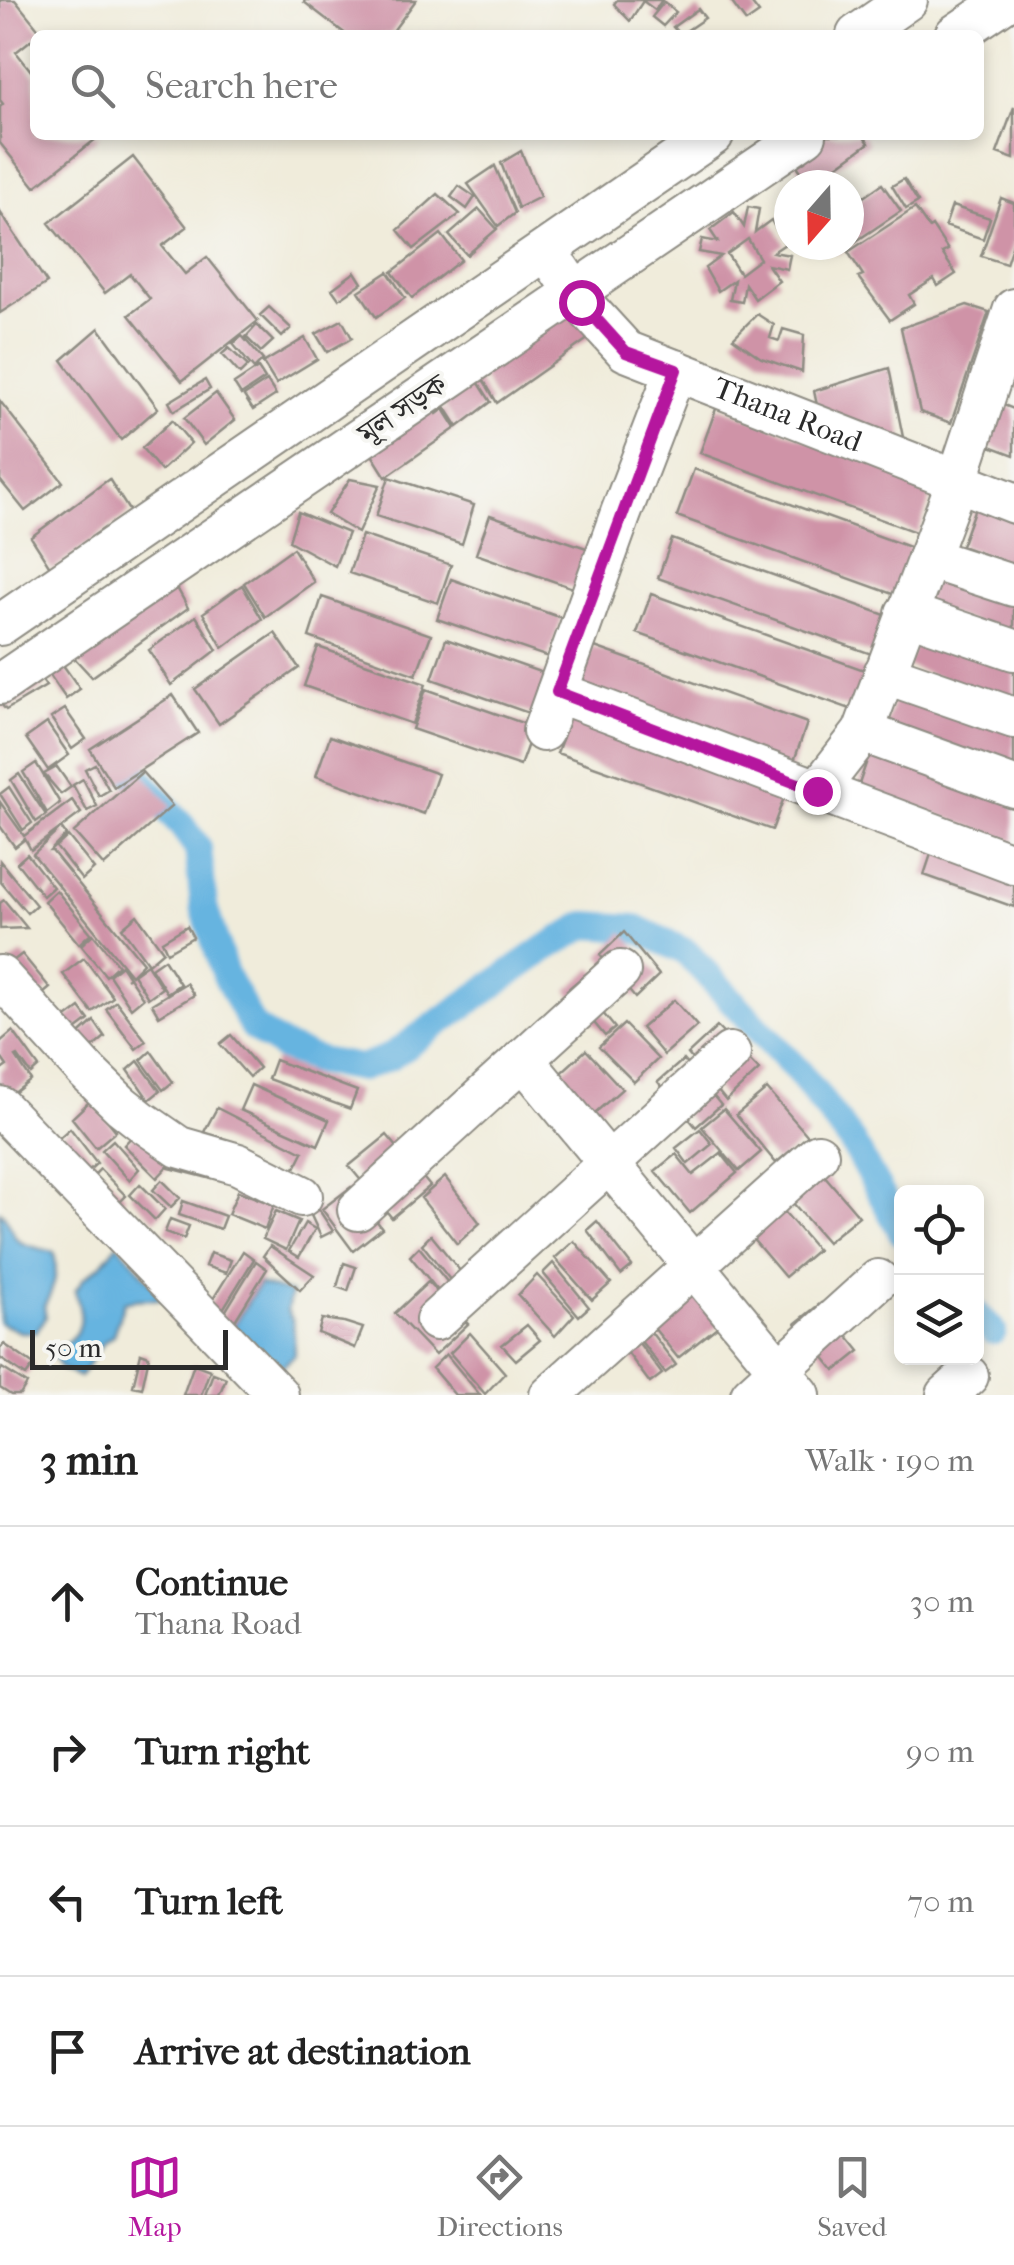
<!DOCTYPE html>
<html lang="en">
<head>
<meta charset="utf-8">
<style>
  :root { --surface:#fff; --page:#f6f6f6; --text:#222; --muted:#767676; --line:#e0e0e0; --accent:#b5179e }
  body { margin:0; font-family:"IM FELL French Canon","Noto Serif Bengali",serif; background:var(--page); color:var(--text) }
  .controls { position:absolute; right:30px; bottom:30px; display:grid; overflow:hidden; border-radius:15px; box-shadow:0 5px 15px #0003 }
  .controls button { width:90px; height:90px; display:grid; place-items:center; padding:0; border:0; border-bottom:2px solid var(--line); background:var(--surface); color:var(--text); font:50px sans-serif }
  .compass { position:absolute; left:774px; top:170px; width:90px; height:90px; border-radius:50%; background:var(--surface); box-shadow:0 5px 15px #0003; rotate:200deg }
  .scale { position:absolute; left:30px; bottom:25px; width:198px; box-sizing:border-box; padding-left:10px; border:5px solid #2b2b2b; border-top:0; font-size:28px; line-height:35px; white-space:nowrap; color:#2b2b2b; -webkit-text-stroke:8px #f6f6f2; paint-order:stroke }
  .stop { position:absolute; width:30px; height:30px; margin:-22px; border:8px solid #b5179e; border-radius:50%; background:#fff }
  .stop.end { background:#b5179e; border-color:#fff; box-shadow:0 2px 10px #0008 }
  .list { margin:0; padding:0; list-style:none }
  h2 { display:flex; justify-content:space-between; align-items:center; height:130px; margin:0; padding:0 40px; font-size:42px }
  h2 small { font-size:32px; font-weight:400; color:var(--muted) }
  .list li { display:grid; grid-template-columns:65px 1fr auto; gap:30px; align-items:center; box-sizing:border-box; height:150px; padding:0 40px; border-top:2px solid var(--line) }
  .list b { display:block; font-size:38px; white-space:nowrap }
  .list p { margin:0; font-size:32px; white-space:nowrap; color:var(--muted) }
  .list em { font-size:32px; font-style:normal; color:var(--muted) }
  .icon { flex:none; width:55px; height:55px; fill:none; stroke:currentColor; stroke-width:2; stroke-linecap:round; stroke-linejoin:round }
  .map { position:relative; flex:none; width:1014px; height:1395px; overflow:hidden }
  .search { position:absolute; background:var(--surface); box-shadow:0 5px 15px #0003; left:30px; right:30px; top:30px; height:110px; display:flex; align-items:center; gap:25px; box-sizing:border-box; padding:0 35px; border-radius:15px; color:var(--muted); font-size:38px }
  .sheet { height:730px; background:var(--surface) }
  nav { display:flex; justify-content:space-around; align-items:center; box-sizing:border-box; height:140px; border-top:2px solid var(--line); background:var(--surface); font-size:28px; color:var(--muted) }
  nav a { display:grid; justify-items:center; gap:5px }
  nav .on { color:var(--accent) }
  .map>svg:first-child { display:block }
</style>
</head>
<body>
<div class="map">
<svg width="1014" height="1395" viewBox="0 0 1014 1395">
  <rect width="100%" height="100%" fill="#f6f6f2"/>
  <filter id="ink" filterUnits="userSpaceOnUse"><feTurbulence type="fractalNoise" baseFrequency=".01" numOctaves="2"/><feDisplacementMap in="SourceGraphic" scale="20" xChannelSelector="R" yChannelSelector="G"/><feConvolveMatrix kernelMatrix="1 2 1 2 8 2 1 2 1" color-interpolation-filters="sRGB"/></filter>
  <filter id="wash" filterUnits="userSpaceOnUse"><feTurbulence type="fractalNoise" baseFrequency=".0048" numOctaves="4" result="noise"/><feDisplacementMap in="SourceGraphic" scale="40" xChannelSelector="R" yChannelSelector="G"/><feGaussianBlur stdDeviation="2.25" result="paint"/><feColorMatrix in="noise" values="0 0 0 0 0 0 0 0 0 0 0 0 0 0 0 0 0 1.4 0 .05"/><feComposite in="paint" operator="in"/></filter>
  <g filter="url(#wash)">
    <rect width="100%" height="100%" fill="#f0ecdb"/>
    <!-- water -->
    <path fill="#66b4e0" stroke="#487086" stroke-width="2.5" d="M0 1211C12 1221 10 1234 19 1241 27 1247 44 1249 54 1252 58 1273 55 1287 44 1306L46 1318 35 1332H20L0 1323Z
      M118 1244 164 1298C149 1301 139 1297 124 1302L113 1335 102 1344 80 1377 60 1368 53 1354C82 1329 86 1329 75 1291L83 1279 102 1264Z
      M259 1284 291 1293 287 1311 293 1321 295 1355 281 1368 269 1366 229 1333Z"/>
    <g fill="none" stroke-linecap="round" stroke-linejoin="round">
      <!-- canal -->
      <path stroke="#66b4e0" stroke-width="28" d="M116 754 180 823 198 848 204 907 225 974 252 1026 282 1047 320 1061 361 1068 390 1057 546 948 586 925 636 928 686 952 800 1073 852 1142 902 1232
        M976 1314 993 1331"/>
    </g>
    <g id="blocks">
      <!-- building -->
      <path fill="#cf93a7" fill-rule="evenodd" d="M0 0H15L41 32 16 52 35 76V135H101L35 187 0 143V107L3 104 0 100Z
        M305 0H416L390 35H347L304 2Z
        M617 0H662L655 10 643 1 630 21 614 4Z
        M730 0H749L759 13 746 22Z
        M664 2 676 12 663 26 652 17Z
        M698 9 705 18 680 35 673 27Z
        M1014 107V159L997 153Z
        M810 135H863L869 143 811 185 787 152Z
        M521 151 540 197 518 208 501 163Z
        M133 157 187 227 162 246 185 274 207 257 258 321 182 381 129 315 150 299 130 274 105 293 49 223Z
        M495 166 515 213 498 226 468 184Z
        M904 179 918 202 906 209 892 186Z
        M882 184 901 211 837 254 831 245H849V207Z
        M459 186 475 197 467 209 451 197Z
        M438 194 460 214 414 249 398 230Z
        M1001 198 1014 203V240L1006 264 981 256Z
        M952 206 990 218 983 239 945 226Z
        M748 207 759 209 755 232 771 220 785 244 773 252 790 255 787 269 768 265 779 281 755 299 745 284 742 302 730 300 734 280 718 291 705 268 721 256 699 252 702 239 718 242 710 230 734 212 744 227ZM748 239 760 259 740 274 727 254Z
        M915 208 929 228 932 226 948 250 942 253 956 274 938 286 934 279 909 295 914 304 890 320 858 277 863 275 848 252Z
        M479 209 497 229 467 255 449 235Z
        M0 212 47 283 0 313Z
        M441 234 461 260 412 298 392 272Z
        M355 272 362 283 339 299 332 289Z
        M388 272 405 298 376 317 359 291Z
        M571 302 592 336 497 403 477 369Z
        M967 305 989 312 951 423 920 412 901 328Z
        M269 307 291 328 282 337 260 315Z
        M757 314 774 325 770 338 779 341 783 329 804 335 802 372 761 358 733 338Z
        M342 320 352 338 327 352 316 334Z
        M257 325 273 341 261 352 246 337Z
        M99 328 158 408 121 440 62 360Z
        M242 336 263 360 254 369 233 344Z
        M305 338 317 359 276 384 263 363Z
        M229 348 248 366 240 374 222 354Z
        M258 368 265 379 241 395 234 384Z
        M889 368 906 452 818 410 814 391Z
        M470 369 491 402 458 427 444 405Z
        M205 380 210 389 174 411 169 402Z
        M267 381 276 395 253 410 244 396Z
        M216 393 235 420 204 445 184 418Z
        M991 400 1014 409V455L977 441Z
        M0 401 63 482 25 511 0 480Z
        M428 401 437 414 444 409 456 428 386 477 366 445Z
        M717 406 935 486 918 533 700 453Z
        M172 420 191 443 161 471 142 448Z
        M694 469 912 548 895 595 677 516Z
        M389 477 474 505 462 544 376 516Z
        M109 479 130 512 52 570 31 537Z
        M350 479 380 485 358 533 327 514Z
        M976 505 1014 519V565L961 546Z
        M298 512 348 533 335 566 289 541Z
        M490 515 601 553 587 593 476 554Z
        M362 535 451 565 438 603 349 573Z
        M672 539 888 616 874 655 658 578Z
        M293 548 314 582 265 617 244 583Z
        M939 564 1014 590V637L924 605Z
        M169 573 188 608 92 677 66 649Z
        M451 579 562 618 548 657 437 619Z
        M242 585 262 619 223 648 203 613Z
        M651 594 867 671 853 710 637 633Z
        M322 597 431 635 416 675 309 637Z
        M196 616 217 650 171 685 149 650Z
        M921 629 1014 664V706L907 666Z
        M275 633 299 668 219 724 195 689Z
        M446 639 554 677 540 717 432 679Z
        M592 646 807 723 791 770 575 692Z
        M318 647 426 684 412 724 304 686Z
        M58 658 80 689 66 699 45 668Z
        M34 669 46 686 6 710 0 703Z
        M899 687 1014 729V773L885 726Z
        M426 689 534 727 520 766 412 729Z
        M173 695 198 733 114 787 90 749Z
        M573 707 789 784 772 830 557 753Z
        M65 709 86 739 72 749 51 718Z
        M47 723 69 755 48 770 26 738Z
        M330 736 438 774 424 814 316 776Z
        M872 746 1014 796V842L858 787Z
        M36 763 60 803 47 813 23 772Z
        M95 764 109 790 99 796 85 769Z
        M57 767 71 787 61 794 44 774Z
        M142 772 172 806 104 866 74 832Z
        M19 774 46 815 36 822 11 780Z
        M83 779 97 806 87 811 73 785Z
        M9 787 32 823 23 830 0 794Z
        M72 800 81 813 31 850 25 839 15 847 0 826V802L24 836Z
        M61 828 66 835 50 851H52L143 963 131 975 33 854Z
        M938 833 1014 860V907L924 875Z
        M68 836 94 869 82 880 56 847Z
        M27 854 53 887 43 896 17 863Z
        M0 861 36 905 27 913 0 881Z
        M56 890 91 933 79 944 44 901Z
        M4 900 27 928 0 929V903Z
        M137 915 163 951 148 964 122 928Z
        M187 926 193 937 167 952 162 941Z
        M624 932 659 975 635 998 600 955Z
        M93 934 118 965 106 976 81 945Z
        M22 954 50 988 37 999 9 964Z
        M84 958 113 997 92 1012 63 974Z
        M164 959 180 984 167 993 151 968Z
        M147 964 162 988 148 998 133 974Z
        M121 965 129 977 126 979 129 977 143 998 131 1008 109 975Z
        M593 968 601 978 585 991 615 1028 605 1036 567 990Z
        M186 983 194 995 159 1016 152 1004Z
        M674 1000 697 1026 664 1055 641 1028Z
        M116 1001 146 1041 136 1049 106 1009Z
        M80 1008 89 1020 69 1035 60 1023Z
        M94 1021 105 1037 83 1056 72 1041Z
        M624 1024 658 1059 634 1082 599 1047Z
        M717 1027 759 1070 726 1101 688 1054Z
        M13 1031 39 1067 31 1074 18 1056 16 1057 31 1080 0 1104V1071L7 1066 0 1056V1042Z
        M231 1035 259 1068 249 1077 220 1044Z
        M586 1050 622 1089 579 1127 544 1088Z
        M151 1051 173 1082 163 1090 141 1060Z
        M275 1060 357 1091 350 1109 268 1079Z
        M683 1060 721 1105 696 1127 658 1082Z
        M138 1061 160 1091 149 1100 128 1070Z
        M251 1085 329 1120 318 1145 240 1110Z
        M767 1089 808 1136 776 1163 736 1115Z
        M91 1100 116 1131 96 1148 72 1118Z
        M217 1108 303 1152 291 1176 204 1132Z
        M724 1109 761 1152 739 1171 702 1127Z
        M70 1128 97 1163 85 1174 58 1139Z
        M140 1128 211 1165 208 1178 169 1168 171 1163 157 1178 124 1145Z
        M700 1129 712 1144 688 1164 676 1148Z
        M387 1135 430 1186 392 1218 349 1166Z
        M113 1140 139 1169 129 1180 102 1150Z
        M721 1153 737 1173 690 1213 655 1171 676 1154 693 1175Z
        M818 1168 859 1216 827 1242 786 1195Z
        M100 1169 126 1196 116 1206 90 1179Z
        M445 1177 480 1223 457 1244 421 1198Z
        M162 1180 180 1198 171 1207 153 1190Z
        M140 1184 165 1209 155 1220 130 1195Z
        M351 1187 382 1228 353 1251 322 1209Z
        M238 1191 274 1205 265 1229 228 1214Z
        M183 1201 225 1216 220 1229 179 1215Z
        M776 1202 817 1250 785 1277 744 1229Z
        M317 1207 333 1231 321 1237 309 1211Z
        M276 1211 299 1221 286 1250 263 1239Z
        M170 1219 189 1226 184 1239 165 1232Z
        M597 1221 632 1266 621 1275 587 1230Z
        M305 1223 315 1229 299 1257 289 1251Z
        M431 1235 461 1272 451 1281 422 1244Z
        M574 1241 611 1283 592 1300 555 1258Z
        M270 1246 314 1275 300 1290 263 1256Z
        M419 1247 449 1284 439 1292 410 1256Z
        M243 1251 254 1259 215 1322 203 1315Z
        M210 1253 231 1260 226 1273 205 1266Z
        M256 1261 267 1269 228 1332 217 1325Z
        M344 1263 356 1267 348 1291 337 1287Z
        M553 1263 589 1307 579 1316 543 1273Z
        M537 1275 574 1315 555 1336 518 1295Z
        M685 1279 722 1323 678 1358 642 1313Z
        M428 1282 468 1324 435 1355 395 1313Z
        M821 1303 860 1351 835 1371 796 1323Z
        M322 1319 344 1322 363 1328 355 1348 318 1333Z
        M641 1319 676 1365 665 1373 631 1328Z
        M527 1325 540 1340 516 1360 502 1345Z
        M630 1331 662 1374 650 1383 618 1340Z
        M470 1333 505 1373 485 1394 450 1353Z
        M4 1344 34 1365 26 1376 0 1358V1349Z
        M141 1353 149 1356 142 1388 133 1386Z
        M446 1354 480 1395H455L432 1368Z
        M194 1364 210 1370 201 1395H183Z
        M2 1368 27 1384 20 1395H11L0 1388V1372Z
        M213 1373 226 1378 219 1395H205Z"/>
    </g>
  </g>
  <g filter="url(#ink)">
    <use href="#blocks" fill-opacity="0" stroke="#8e8c83" stroke-width="2.5"/>
    <g fill="none" stroke-linecap="round" stroke-linejoin="round">
      <!-- minor casing -->
      <g stroke="#8e8c83" stroke-width="44">
        <g id="minor">
          <path d="M857 35 907 0"/>
          <path d="M955 35 1007 0"/>
          <path id="s1" d="M559 269 581 302 626 351 1014 503"/>
          <path d="M928 558 1014 586"/>
          <path d="M906 613 1014 650"/>
          <path d="M0 625 713 135"/>
          <path d="M884 673 1014 718"/>
          <path d="M0 684 806 135"/>
          <path d="M557 692 1014 864"/>
          <path d="M543 731 621 513 676 370"/>
          <path d="M863 732 1014 787"/>
          <path d="M817 791 863 732 957 481 1014 309"/>
          <path d="M0 976 87 1072 121 1105 140 1120 179 1147 238 1164 302 1196"/>
          <path d="M523 1059 800 1395"/>
          <path d="M0 1107 278 1395"/>
          <path d="M358 1210 620 971"/>
          <path d="M436 1320 730 1053"/>
          <path d="M550 1395 818 1154"/>
          <path d="M751 1395 878 1280"/>
          <path d="M947 1395 968 1376"/>
        </g>
      </g>
      <!-- minor -->
      <use href="#minor" stroke="#fff" stroke-width="40"/>
    </g>
  </g>
  <g fill="none" stroke-linecap="round" stroke-linejoin="round" filter="url(#ink)">
    <!-- route -->
    <path stroke="#b5179e" stroke-width="12" d="M581 302 626 352 676 370 557 692 817 791"/>
  </g>
  <g text-anchor="middle" stroke-width="8" stroke-linejoin="round" paint-order="stroke">
    <!-- street labels -->
    <g font-size="30" fill="#2b2b2b" stroke="#f6f6f2">
      <text transform="translate(402 409) rotate(-34)" y="10">মূল সড়ক</text>
      <text dy="10" stroke="none"><textPath href="#s1" startOffset="280">Thana Road</textPath></text>
    </g>
  </g>
</svg>
<div class="controls">
<button><svg class="icon" aria-label="locate" viewBox="0 0 24 24"><circle cx="12" cy="12" r="6"/><path d="M12 2v4M12 18v4M2 12h4M18 12h4"/></svg></button>
<button><svg class="icon" aria-label="layers" viewBox="0 0 24 24"><path d="M12 4l9 5-9 5-9-5zM3 14l9 5 9-5"/></svg></button>
</div>
<svg class="compass" viewBox="-18 -18 36 36"><path d="M0-13l5 13h-10z" fill="#e53935"/><path d="M0 13l5-13h-10z" fill="#767676"/></svg>
<div class="scale">50 m</div>
<div class="stop" style="left:581px;top:302px"></div>
<div class="stop end" style="left:817px;top:791px"></div>
<div class="search"><svg class="icon" aria-label="search" viewBox="0 0 24 24"><circle cx="10" cy="10" r="6"/><path d="M15 15l6 6"/></svg>Search here</div>
</div>
<section class="sheet">
<h2>3 min<small>Walk · 190 m</small></h2>
<ul class="list">
<li><svg class="icon" aria-label="ahead" viewBox="0 0 24 24"><path d="M12 20V5M6 11l6-6 6 6"/></svg><div><b>Continue</b><p>Thana Road</p></div><em>30 m</em></li>
<li><svg class="icon" aria-label="right" viewBox="0 0 24 24"><path d="M7 20v-9h11M14 6l5 5-5 5"/></svg><div><b>Turn right</b></div><em>90 m</em></li>
<li><svg class="icon" aria-label="left" viewBox="0 0 24 24"><path d="M17 20v-9H6M10 6l-5 5 5 5"/></svg><div><b>Turn left</b></div><em>70 m</em></li>
<li><svg class="icon" aria-label="arrive" viewBox="0 0 24 24"><path d="M6 21V4h12l-3 4 3 4H6"/></svg><div><b>Arrive at destination</b></div></li>
</ul>
</section>
<nav>
<a class="on"><svg class="icon" aria-label="map" viewBox="0 0 24 24"><path d="M3 6l6-2 6 2 6-2v14l-6 2-6-2-6 2zM9 4v14M15 6v14"/></svg>Map</a>
<a><svg class="icon" aria-label="directions" viewBox="0 0 24 24"><path d="M12 3l9 9-9 9-9-9zM9 14v-3h6M13 9l2 2-2 2"/></svg>Directions</a>
<a><svg class="icon" aria-label="saved" viewBox="0 0 24 24"><path d="M7 4h10v16l-5-4-5 4z"/></svg>Saved</a>
</nav>
</body>
</html>
